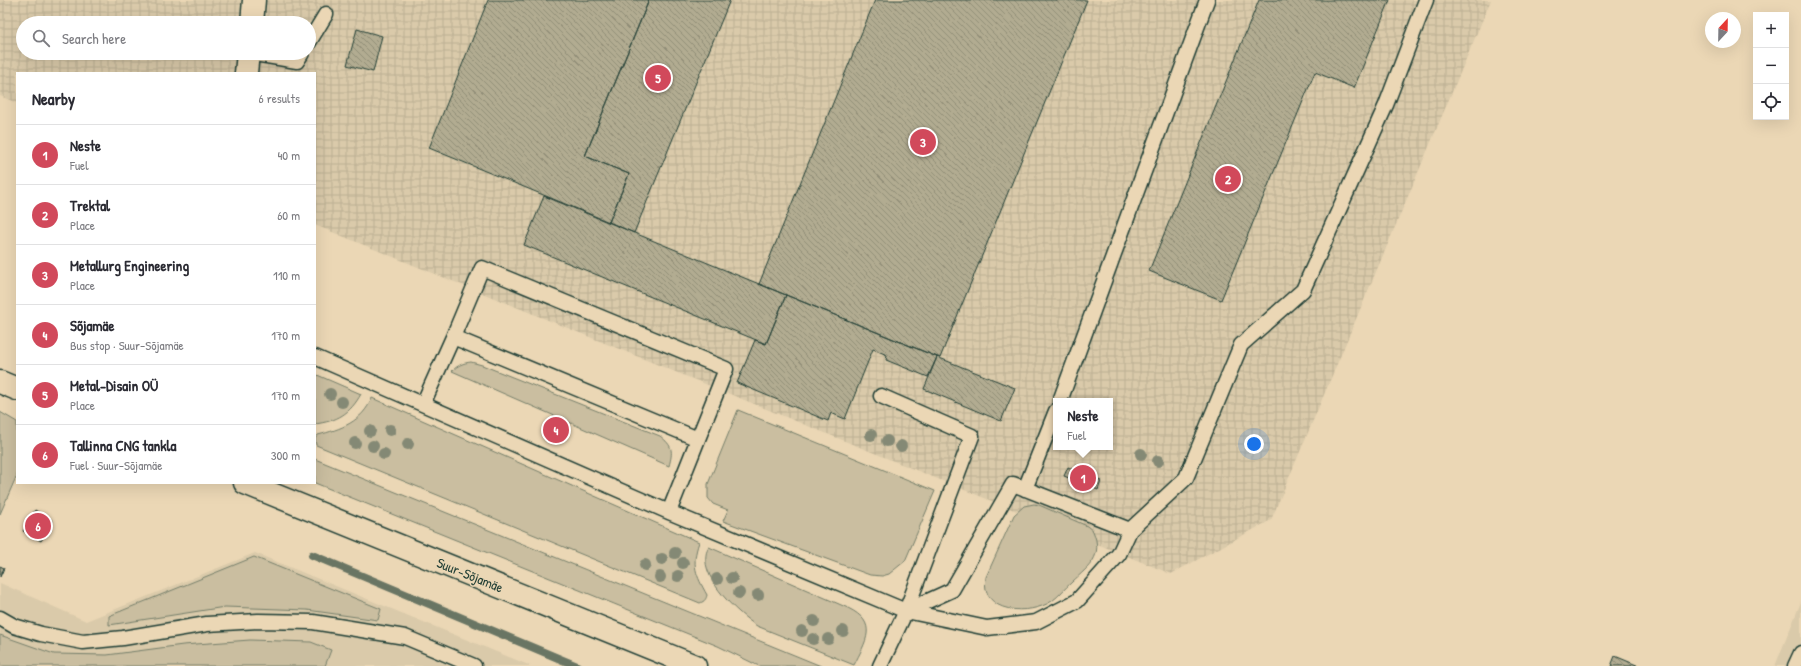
<!DOCTYPE html>
<html lang="en">
<head>
<meta charset="utf-8">
<style>
  :root { --surface:#fff; --page:#f7f7f7; --text:#2b2b33; --muted:#7c7c81; --line:#e1e1e2; --accent:#d1495b }
  body { margin:0; font-family:"Patrick Hand",sans-serif; background:var(--page); color:var(--text) }
  .controls { position:absolute; right:12px; top:12px; display:grid; overflow:hidden; border-radius:0px; box-shadow:0 4px 16px #0002 }
  .controls button { width:36px; height:36px; display:grid; place-items:center; padding:0; border:0; border-bottom:1px solid var(--line); background:var(--surface); color:var(--text); font:20px sans-serif }
  .compass { position:absolute; left:1705px; top:12px; width:36px; height:36px; border-radius:50%; background:var(--surface); box-shadow:0 4px 16px #0002; rotate:22deg }
  .you { position:absolute; left:1254px; top:444px; width:14px; height:14px; margin:-10px; border:3px solid #fff; border-radius:50%; background:#1a73e8; box-shadow:0 0 0 6px #1a73e833 }
  .badge { display:grid; place-items:center; width:26px; height:26px; border-radius:50%; background:var(--accent); color:#fff; font-size:13px; font-weight:700 }
  .pin { position:absolute; translate:-50% -50%; border:2px solid #fff; box-shadow:0 1px 4px #0006 }
  .popup { position:absolute; left:1053px; top:398px; width:60px; height:52px; box-sizing:border-box; display:grid; place-content:center; border-radius:0px; background:var(--surface); filter:drop-shadow(0 1px 3px #0005); font-size:13px; white-space:nowrap; color:var(--muted) }
  .popup b { font-size:15px; color:var(--text) }
  .popup::after { content:''; position:absolute; left:50%; top:100%; margin-left:-8px; border:8px solid transparent; border-top-color:var(--surface) }
  .list { margin:0; padding:0; list-style:none }
  h2 { display:flex; justify-content:space-between; align-items:center; height:52px; margin:0; padding:0 16px; font-size:17px }
  h2 small { font-size:13px; font-weight:400; color:var(--muted) }
  .list li { display:grid; grid-template-columns:26px 1fr auto; gap:12px; align-items:center; box-sizing:border-box; height:60px; padding:0 16px; border-top:1px solid var(--line) }
  .list b { display:block; font-size:15px; white-space:nowrap }
  .list p { margin:0; font-size:13px; white-space:nowrap; color:var(--muted) }
  .list em { font-size:13px; font-style:normal; color:var(--muted) }
  .icon { flex:none; width:22px; height:22px; fill:none; stroke:currentColor; stroke-width:2; stroke-linecap:round; stroke-linejoin:round }
  .map { position:relative; flex:none; width:1801px; height:666px; overflow:hidden }
  .search { position:absolute; background:var(--surface); box-shadow:0 4px 16px #0002; left:16px; top:16px; width:300px; height:44px; display:flex; align-items:center; gap:10px; box-sizing:border-box; padding:0 14px; border-radius:22px; color:var(--muted); font-size:15px }
  .panel { position:absolute; background:var(--surface); box-shadow:0 4px 16px #0002; left:16px; top:72px; width:300px; height:412px; border-radius:0px }
  .map>svg:first-child { display:block }
</style>
</head>
<body>
<div class="map">
<svg width="1801" height="666" viewBox="0 0 1801 666">
  <defs>
    <pattern id="industrial-grid" width="8" height="8" patternUnits="userSpaceOnUse"><rect width="8" height="8" fill="#dacaaa"/><path d="M0 4h8M4 0v8" fill="none" stroke="#bbae93"/></pattern>
    <pattern id="building-back-hatch" width="6" height="6" patternUnits="userSpaceOnUse"><rect width="6" height="6" fill="#b2ac91"/><path d="M-1 5l2 2M0 0l6 6M5-1l2 2" fill="none" stroke="#908d77"/></pattern>
  </defs>
  <rect width="100%" height="100%" fill="#ebd7b5"/>
  <filter id="ink" filterUnits="userSpaceOnUse"><feTurbulence type="fractalNoise" baseFrequency=".025" numOctaves="2"/><feDisplacementMap in="SourceGraphic" scale="8" xChannelSelector="R" yChannelSelector="G"/><feConvolveMatrix kernelMatrix="1 2 1 2 8 2 1 2 1" color-interpolation-filters="sRGB"/></filter>
  <g filter="url(#ink)">
    <!-- built -->
    <path fill="#dacaaa" d="M255 553 531 666H0V583L86 621Z
      M1801 602V666H1775Z"/>
    <!-- industrial -->
    <path fill="url(#industrial-grid)" fill-rule="evenodd" d="M0 0H1491L1271 520 1171 574 315 225V73H17V103L0 96ZM23 23H309V53H23ZM1056 401H1110V447H1056Z"/>
    <!-- green -->
    <path fill="#cabea0" stroke="#747e6a" d="M471 362 482 365 660 436C673 446 673 451 669 466L452 371C458 365 463 363 471 362Z
      M315 374 361 394C350 414 337 421 315 424Z
      M372 398 699 542C691 565 696 575 707 595 706 599 705 601 700 603L316 445 315 439 318 435C341 429 362 422 372 398Z
      M738 410 935 491 905 561 889 574 882 576 870 575 723 521 728 510 713 504 708 498V484Z
      M0 412 17 422V475L0 514Z
      M315 459 821 666H759L718 646 315 483Z
      M1034 504 1039 505 1087 526 1093 531C1104 557 1089 566 1072 582 1065 588 1059 596 1052 601 1030 616 979 614 986 577L1014 515 1024 506Z
      M709 547 848 608C879 623 866 641 854 665L757 626C738 614 702 580 706 555 706 552 708 549 709 547Z
      M254 557 381 609 378 620 307 610 225 607 109 625V616Z
      M0 635 54 654 107 655 183 645 250 640 311 642 331 650 325 666H0Z"/>
    <g fill="none" stroke-linecap="round" stroke-linejoin="round">
      <!-- stream -->
      <path stroke="#697563" stroke-width="8" d="M312 555 577 666"/>
    </g>
    <!-- building -->
    <path fill="url(#building-back-hatch)" stroke="#1f3d34" d="M488 0H649L585 156 629 174 609 222 429 148Z
      M649 0H730L634 233 609 222 629 174 585 156Z
      M875 0H1087L940 358 759 284Z
      M1259 0H1390L1354 88 1315 72 1221 300 1149 271Z
      M357 29 382 36 373 72 347 65Z
      M544 196 786 295 766 344 524 245Z
      M786 295 937 357 928 377 886 360 887 355 873 349 845 419 831 413 828 421 737 383 755 340 766 344Z
      M937 357 1015 388 1001 421 924 389Z
      M1068 467 1101 481 1098 490 1064 476Z
      M35 510 53 521 41 541 23 531Z
      M0 566 4 568 0 577Z
      M1615 656 1639 666H1611Z"/>
    <g fill="none" stroke-linecap="round" stroke-linejoin="round">
      <!-- service casing -->
      <g stroke="#1f3d34" stroke-width="17">
        <path id="service" d="M309 42 326 14
          M248 53 297 61 302 53
          M453 337 482 268 726 369 698 439
          M315 357 669 512 906 611 987 628 1036 622 1077 601 1119 554 1130 530 1013 484 952 590 906 611
          M1060 401 1207 0
          M423 404 453 337 698 439 669 512
          M1025 489 1056 411
          M1130 530 1186 478 1241 345 1303 290 1386 105 1426 0
          M0 618 14 626 41 634 83 642 123 638 207 624 258 621 313 622 405 637 474 666
          M880 666 906 611 972 436 881 396
          M1795 666 1801 653"/>
      </g>
      <!-- minor casing -->
      <g stroke="#1f3d34" stroke-width="25">
        <path id="minor" d="M252 23 254 0
          M246 73 248 53"/>
      </g>
      <!-- secondary casing -->
      <g stroke="#1f3d34" stroke-width="25">
        <path id="secondary" d="M0 382 17 389
          M245 483 695 666"/>
      </g>
      <!-- service -->
      <use href="#service" stroke="#ebd7b5" stroke-width="14"/>
      <!-- minor -->
      <use href="#minor" stroke="#ebd7b5" stroke-width="22"/>
      <!-- secondary -->
      <use href="#secondary" stroke="#ebd7b5" stroke-width="22"/>
    </g>
    <!-- trees -->
    <g fill="#848974">
      <circle cx="330" cy="394" r="6"/>
      <circle cx="342" cy="402" r="6"/>
      <circle cx="390" cy="430" r="6"/>
      <circle cx="370" cy="431" r="6"/>
      <circle cx="871" cy="435" r="6"/>
      <circle cx="887" cy="441" r="6"/>
      <circle cx="355" cy="443" r="6"/>
      <circle cx="408" cy="444" r="6"/>
      <circle cx="373" cy="446" r="6"/>
      <circle cx="901" cy="446" r="6"/>
      <circle cx="384" cy="454" r="6"/>
      <circle cx="1141" cy="454" r="6"/>
      <circle cx="1158" cy="461" r="6"/>
      <circle cx="675" cy="553" r="6"/>
      <circle cx="662" cy="559" r="6"/>
      <circle cx="683" cy="563" r="6"/>
      <circle cx="645" cy="565" r="6"/>
      <circle cx="678" cy="576" r="6"/>
      <circle cx="660" cy="577" r="6"/>
      <circle cx="732" cy="578" r="6"/>
      <circle cx="717" cy="579" r="6"/>
      <circle cx="739" cy="593" r="6"/>
      <circle cx="758" cy="595" r="6"/>
      <circle cx="814" cy="621" r="6"/>
      <circle cx="802" cy="631" r="6"/>
      <circle cx="843" cy="631" r="6"/>
      <circle cx="813" cy="639" r="6"/>
      <circle cx="828" cy="639" r="6"/>
    </g>
  </g>
  <g text-anchor="middle" stroke-width="3" stroke-linejoin="round" paint-order="stroke">
    <!-- street labels -->
    <g font-size="14" fill="#1f3d34" stroke="#ebd7b5">
      <text transform="translate(470 575) rotate(22)" y="5">Suur-Sõjamäe</text>
    </g>
  </g>
</svg>
<div class="controls">
<button>+</button>
<button>−</button>
<button><svg class="icon" aria-label="locate" viewBox="0 0 24 24"><circle cx="12" cy="12" r="6"/><path d="M12 2v4M12 18v4M2 12h4M18 12h4"/></svg></button>
</div>
<svg class="compass" viewBox="-18 -18 36 36"><path d="M0-13l5 13h-10z" fill="#e53935"/><path d="M0 13l5-13h-10z" fill="#7c7c81"/></svg>
<div class="you"></div>
<div class="pin badge" style="left:1083px;top:478px">1</div>
<div class="popup"><b>Neste</b>Fuel</div>
<div class="pin badge" style="left:1228px;top:179px">2</div>
<div class="pin badge" style="left:923px;top:142px">3</div>
<div class="pin badge" style="left:556px;top:430px">4</div>
<div class="pin badge" style="left:658px;top:78px">5</div>
<div class="pin badge" style="left:38px;top:526px">6</div>
<div class="search"><svg class="icon" aria-label="search" viewBox="0 0 24 24"><circle cx="10" cy="10" r="6"/><path d="M15 15l6 6"/></svg>Search here</div>
<section class="panel">
<h2>Nearby<small>6 results</small></h2>
<ul class="list">
<li><span class="badge">1</span><div><b>Neste</b><p>Fuel</p></div><em>40 m</em></li>
<li><span class="badge">2</span><div><b>Trektal</b><p>Place</p></div><em>60 m</em></li>
<li><span class="badge">3</span><div><b>Metallurg Engineering</b><p>Place</p></div><em>110 m</em></li>
<li><span class="badge">4</span><div><b>Sõjamäe</b><p>Bus stop · Suur-Sõjamäe</p></div><em>170 m</em></li>
<li><span class="badge">5</span><div><b>Metal-Disain OÜ</b><p>Place</p></div><em>170 m</em></li>
<li><span class="badge">6</span><div><b>Tallinna CNG tankla</b><p>Fuel · Suur-Sõjamäe</p></div><em>300 m</em></li>
</ul>
</section>
</div>
</body>
</html>
